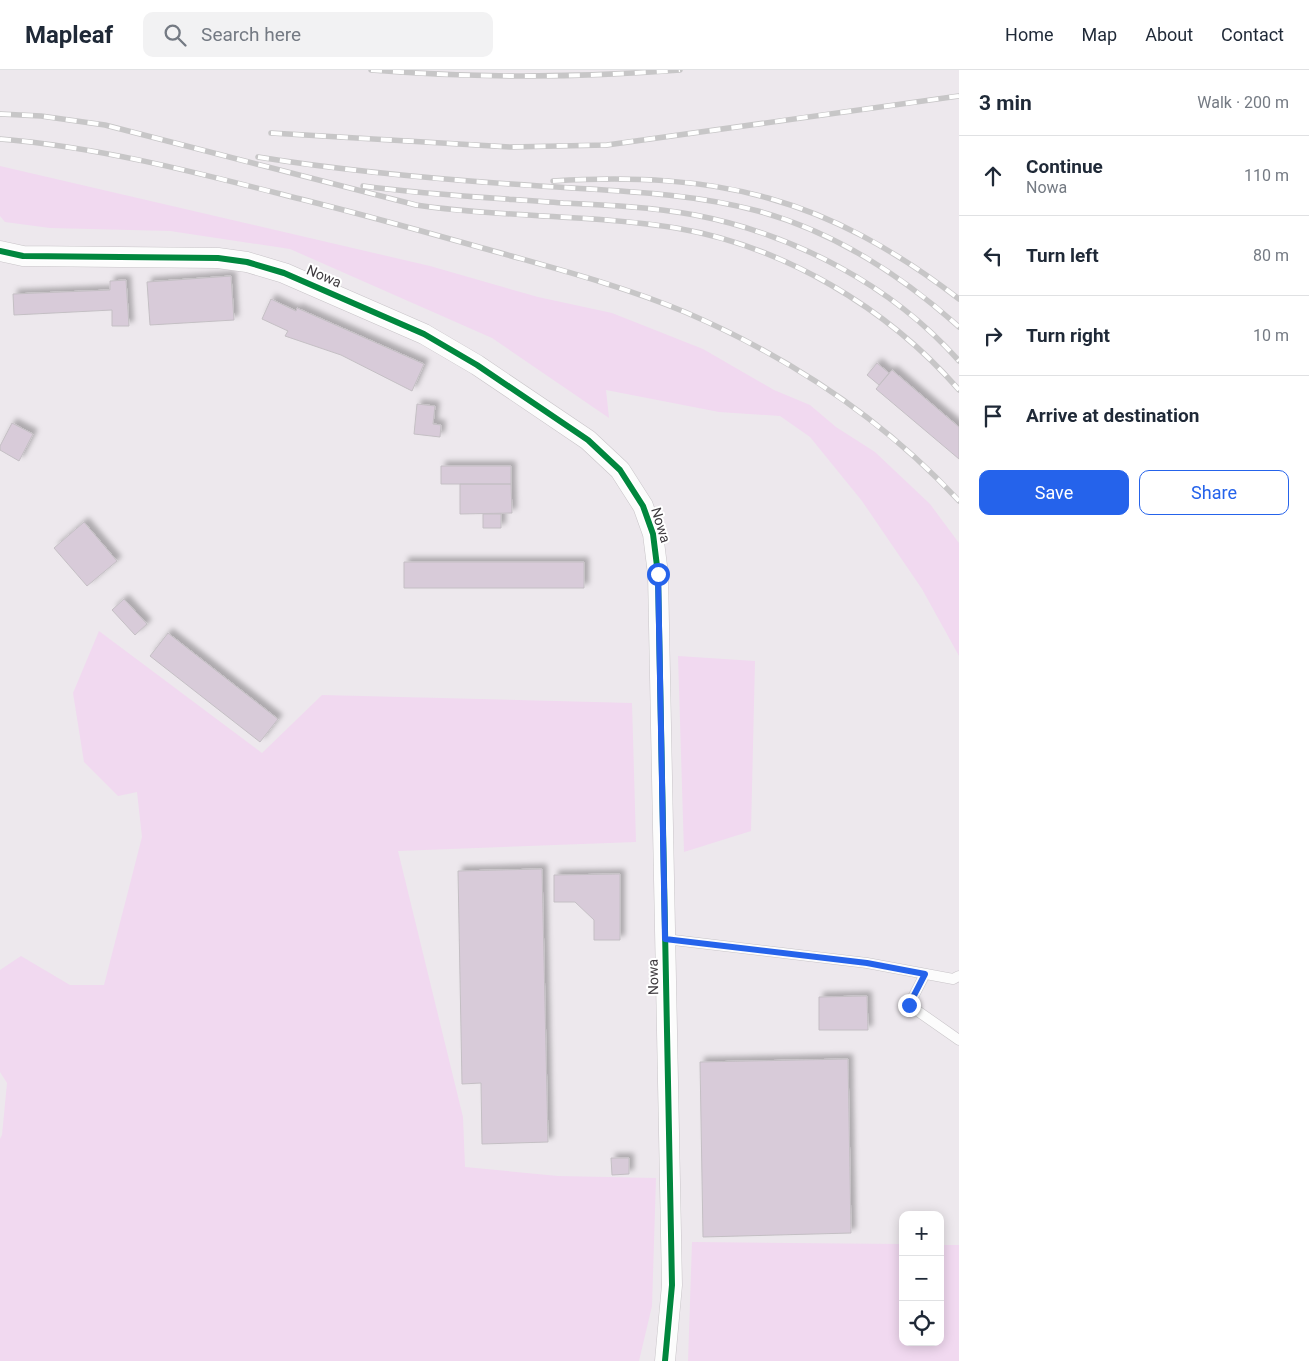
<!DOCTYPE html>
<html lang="en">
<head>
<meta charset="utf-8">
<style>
  :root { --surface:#fff; --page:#f2f2f3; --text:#1f2937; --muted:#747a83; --line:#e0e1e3; --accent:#2563eb }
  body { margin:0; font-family:Roboto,sans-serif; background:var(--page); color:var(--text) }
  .controls { position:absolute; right:15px; bottom:15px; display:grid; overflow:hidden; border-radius:10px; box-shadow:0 2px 12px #0003 }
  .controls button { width:45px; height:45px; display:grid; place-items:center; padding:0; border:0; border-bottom:1px solid var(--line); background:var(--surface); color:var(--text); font:25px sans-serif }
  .stop { position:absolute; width:15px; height:15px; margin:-11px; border:4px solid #2563eb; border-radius:50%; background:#fff }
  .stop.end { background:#2563eb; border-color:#fff; box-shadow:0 1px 5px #0008 }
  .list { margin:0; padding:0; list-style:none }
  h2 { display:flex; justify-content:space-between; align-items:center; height:65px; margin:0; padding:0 20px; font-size:21px }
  h2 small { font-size:16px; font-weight:400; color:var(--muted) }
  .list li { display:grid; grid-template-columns:32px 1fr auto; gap:15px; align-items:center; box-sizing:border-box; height:80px; padding:0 20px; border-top:1px solid var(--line) }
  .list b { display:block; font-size:19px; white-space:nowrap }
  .list p { margin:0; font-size:16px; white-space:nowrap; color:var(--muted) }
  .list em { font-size:16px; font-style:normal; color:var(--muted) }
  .actions { display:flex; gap:10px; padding:15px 20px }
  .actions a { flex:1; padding:11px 0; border:1px solid var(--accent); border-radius:10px; text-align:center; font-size:18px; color:var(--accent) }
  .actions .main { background:var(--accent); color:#fff }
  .icon { flex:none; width:28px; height:28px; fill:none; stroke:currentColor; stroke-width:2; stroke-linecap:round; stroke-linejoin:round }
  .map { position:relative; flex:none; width:959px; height:1291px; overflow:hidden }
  header { display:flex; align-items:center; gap:30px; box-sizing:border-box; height:70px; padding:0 25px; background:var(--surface); border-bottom:1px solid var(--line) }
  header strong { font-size:24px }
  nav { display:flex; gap:28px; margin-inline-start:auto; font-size:18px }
  .search { width:350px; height:45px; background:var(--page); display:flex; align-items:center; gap:12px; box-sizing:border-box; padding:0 18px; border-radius:10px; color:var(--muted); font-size:19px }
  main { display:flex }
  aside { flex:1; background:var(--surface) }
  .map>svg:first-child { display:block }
</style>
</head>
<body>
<header>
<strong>Mapleaf</strong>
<div class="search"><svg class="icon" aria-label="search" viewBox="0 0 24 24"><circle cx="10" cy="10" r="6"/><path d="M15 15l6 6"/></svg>Search here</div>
<nav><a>Home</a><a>Map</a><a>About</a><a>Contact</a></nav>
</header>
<main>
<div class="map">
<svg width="959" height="1291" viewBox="0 0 959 1291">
  <defs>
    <filter id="shadow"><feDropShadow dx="4.5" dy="-4.5" stdDeviation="2.5" flood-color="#0004"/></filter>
  </defs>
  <rect width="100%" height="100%" fill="#ede8ed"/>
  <!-- green -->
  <path fill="#f1d9f0" d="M0 96 430 196 538 227 612 243 703 279 774 320 810 335 836 357 875 382 930 434 959 473V586L922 519 862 431 810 367 780 346 719 342 606 320 609 348 492 268 290 179 170 161 50 158 5 152 0 146Z
    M99 561 262 683 322 625 632 633 636 772 398 781 463 1047 465 1097 558 1106 656 1108 652 1236 639 1291H0V1069L2 1065 7 1013 0 1002V900L21 886 70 915H104L142 767 137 722 118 726 84 692 73 623Z
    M678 586 755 591 751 761 684 782Z
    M692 1172 903 1174V1272H940V1175H959V1291H688Z"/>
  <!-- building -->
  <path fill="#d8cbd9" stroke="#c4bfc4" filter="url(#shadow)" d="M231 206 234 250 150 255 147 212Z
    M126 210 129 256H112V240L14 245 13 224 110 220V211Z
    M271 229 296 241 297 238 424 294 412 321 341 285 285 266 288 261 262 249Z
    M877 293 889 303 879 315 867 305Z
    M892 300 959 357V389L876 319Z
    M417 334 435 336 433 354 441 355 440 367 414 364Z
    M12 353 33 364 19 391 0 380V376Z
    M441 396H511V414H441Z
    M460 414H511L512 443 460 444Z
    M483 444H501V458H483Z
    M84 452 117 491 87 516 54 478Z
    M404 492H584V518H404Z
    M124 529 147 554 135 565 112 540Z
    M168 563 278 649 260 672 150 586Z
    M542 799 548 1072 482 1074 481 1013 462 1014 458 801Z
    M620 804V870H594V850L575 832H554V805Z
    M867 926 868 960H819V927Z
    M848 989 851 1163 703 1167 700 992Z
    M611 1088H629V1104L612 1105Z"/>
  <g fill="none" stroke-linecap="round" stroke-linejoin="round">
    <!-- lane casing -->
    <g stroke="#c8c4c8" stroke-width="11">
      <path id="lane" d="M665 869 867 893 953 909 959 906
        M925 904 909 935 959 970"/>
    </g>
    <!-- street casing -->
    <g stroke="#c8c4c8" stroke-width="21">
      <path id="street" d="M0 181 23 186 218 188 247 192 284 203 424 264 477 295 588 370 620 400 643 436 653 464 658 504 672 1215 665 1291"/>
    </g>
    <!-- lane -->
    <use href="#lane" stroke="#fcfcfc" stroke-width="10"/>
    <!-- street -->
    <use href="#street" stroke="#fcfcfc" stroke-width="20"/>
    <!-- rail casing -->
    <g stroke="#c7c6c7" stroke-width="5.5">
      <path id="rail" d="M371 0C474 8 577 8 680 0
        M0 44 41 46 105 55 416 135C502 148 590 144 676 158 783 176 888 238 959 320
        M271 63 510 77 607 75 959 26
        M0 69C111 78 220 109 328 136 391 152 453 170 515 187 572 203 630 219 685 242 787 286 883 349 959 431
        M258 87C352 102 446 110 540 116 613 121 687 122 758 141 835 162 901 205 959 257
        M553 111C718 101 826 127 959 229
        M363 116C429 125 496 128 563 133 607 135 651 137 695 145 793 164 892 215 959 291"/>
    </g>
    <!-- rail -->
    <use href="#rail" stroke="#fff" stroke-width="4" stroke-dasharray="11" stroke-linecap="butt"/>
    <!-- cycleway casing -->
    <g stroke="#fff" stroke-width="9">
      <path id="cycleway" d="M0 181 23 186 218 188 247 192 284 203 424 264 477 295 588 370 620 400 643 436 653 464 658 504 672 1215 665 1291"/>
    </g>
    <!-- cycleway -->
    <use href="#cycleway" stroke="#00873e" stroke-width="6"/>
  </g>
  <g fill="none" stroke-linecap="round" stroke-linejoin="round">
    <!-- route -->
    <path stroke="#2563eb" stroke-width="6" d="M658 504 665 869 867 893 925 904 909 935"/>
  </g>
  <g text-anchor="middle" stroke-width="4" stroke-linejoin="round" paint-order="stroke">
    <!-- street labels -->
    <g font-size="14" fill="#3f3b3f" stroke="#fff">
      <text transform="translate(324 206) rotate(23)" y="5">Nowa</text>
      <text transform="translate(661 455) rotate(73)" y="5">Nowa</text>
      <text transform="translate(653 907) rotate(-91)" y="5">Nowa</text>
    </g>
  </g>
</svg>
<div class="controls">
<button>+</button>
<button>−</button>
<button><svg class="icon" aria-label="locate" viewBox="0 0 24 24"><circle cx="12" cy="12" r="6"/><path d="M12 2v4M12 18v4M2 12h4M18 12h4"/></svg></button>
</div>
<div class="stop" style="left:658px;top:504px"></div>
<div class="stop end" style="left:909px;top:935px"></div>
</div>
<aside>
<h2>3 min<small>Walk · 200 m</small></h2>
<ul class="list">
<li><svg class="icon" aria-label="ahead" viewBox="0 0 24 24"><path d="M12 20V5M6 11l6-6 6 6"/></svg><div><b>Continue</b><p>Nowa</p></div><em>110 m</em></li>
<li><svg class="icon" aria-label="left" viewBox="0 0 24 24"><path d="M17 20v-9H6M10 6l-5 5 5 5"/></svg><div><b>Turn left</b></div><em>80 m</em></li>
<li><svg class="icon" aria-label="right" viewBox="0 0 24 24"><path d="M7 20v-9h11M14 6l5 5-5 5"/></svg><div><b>Turn right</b></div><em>10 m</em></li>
<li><svg class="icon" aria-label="arrive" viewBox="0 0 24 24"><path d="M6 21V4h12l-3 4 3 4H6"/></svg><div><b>Arrive at destination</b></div></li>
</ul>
<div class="actions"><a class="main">Save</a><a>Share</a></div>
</aside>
</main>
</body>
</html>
